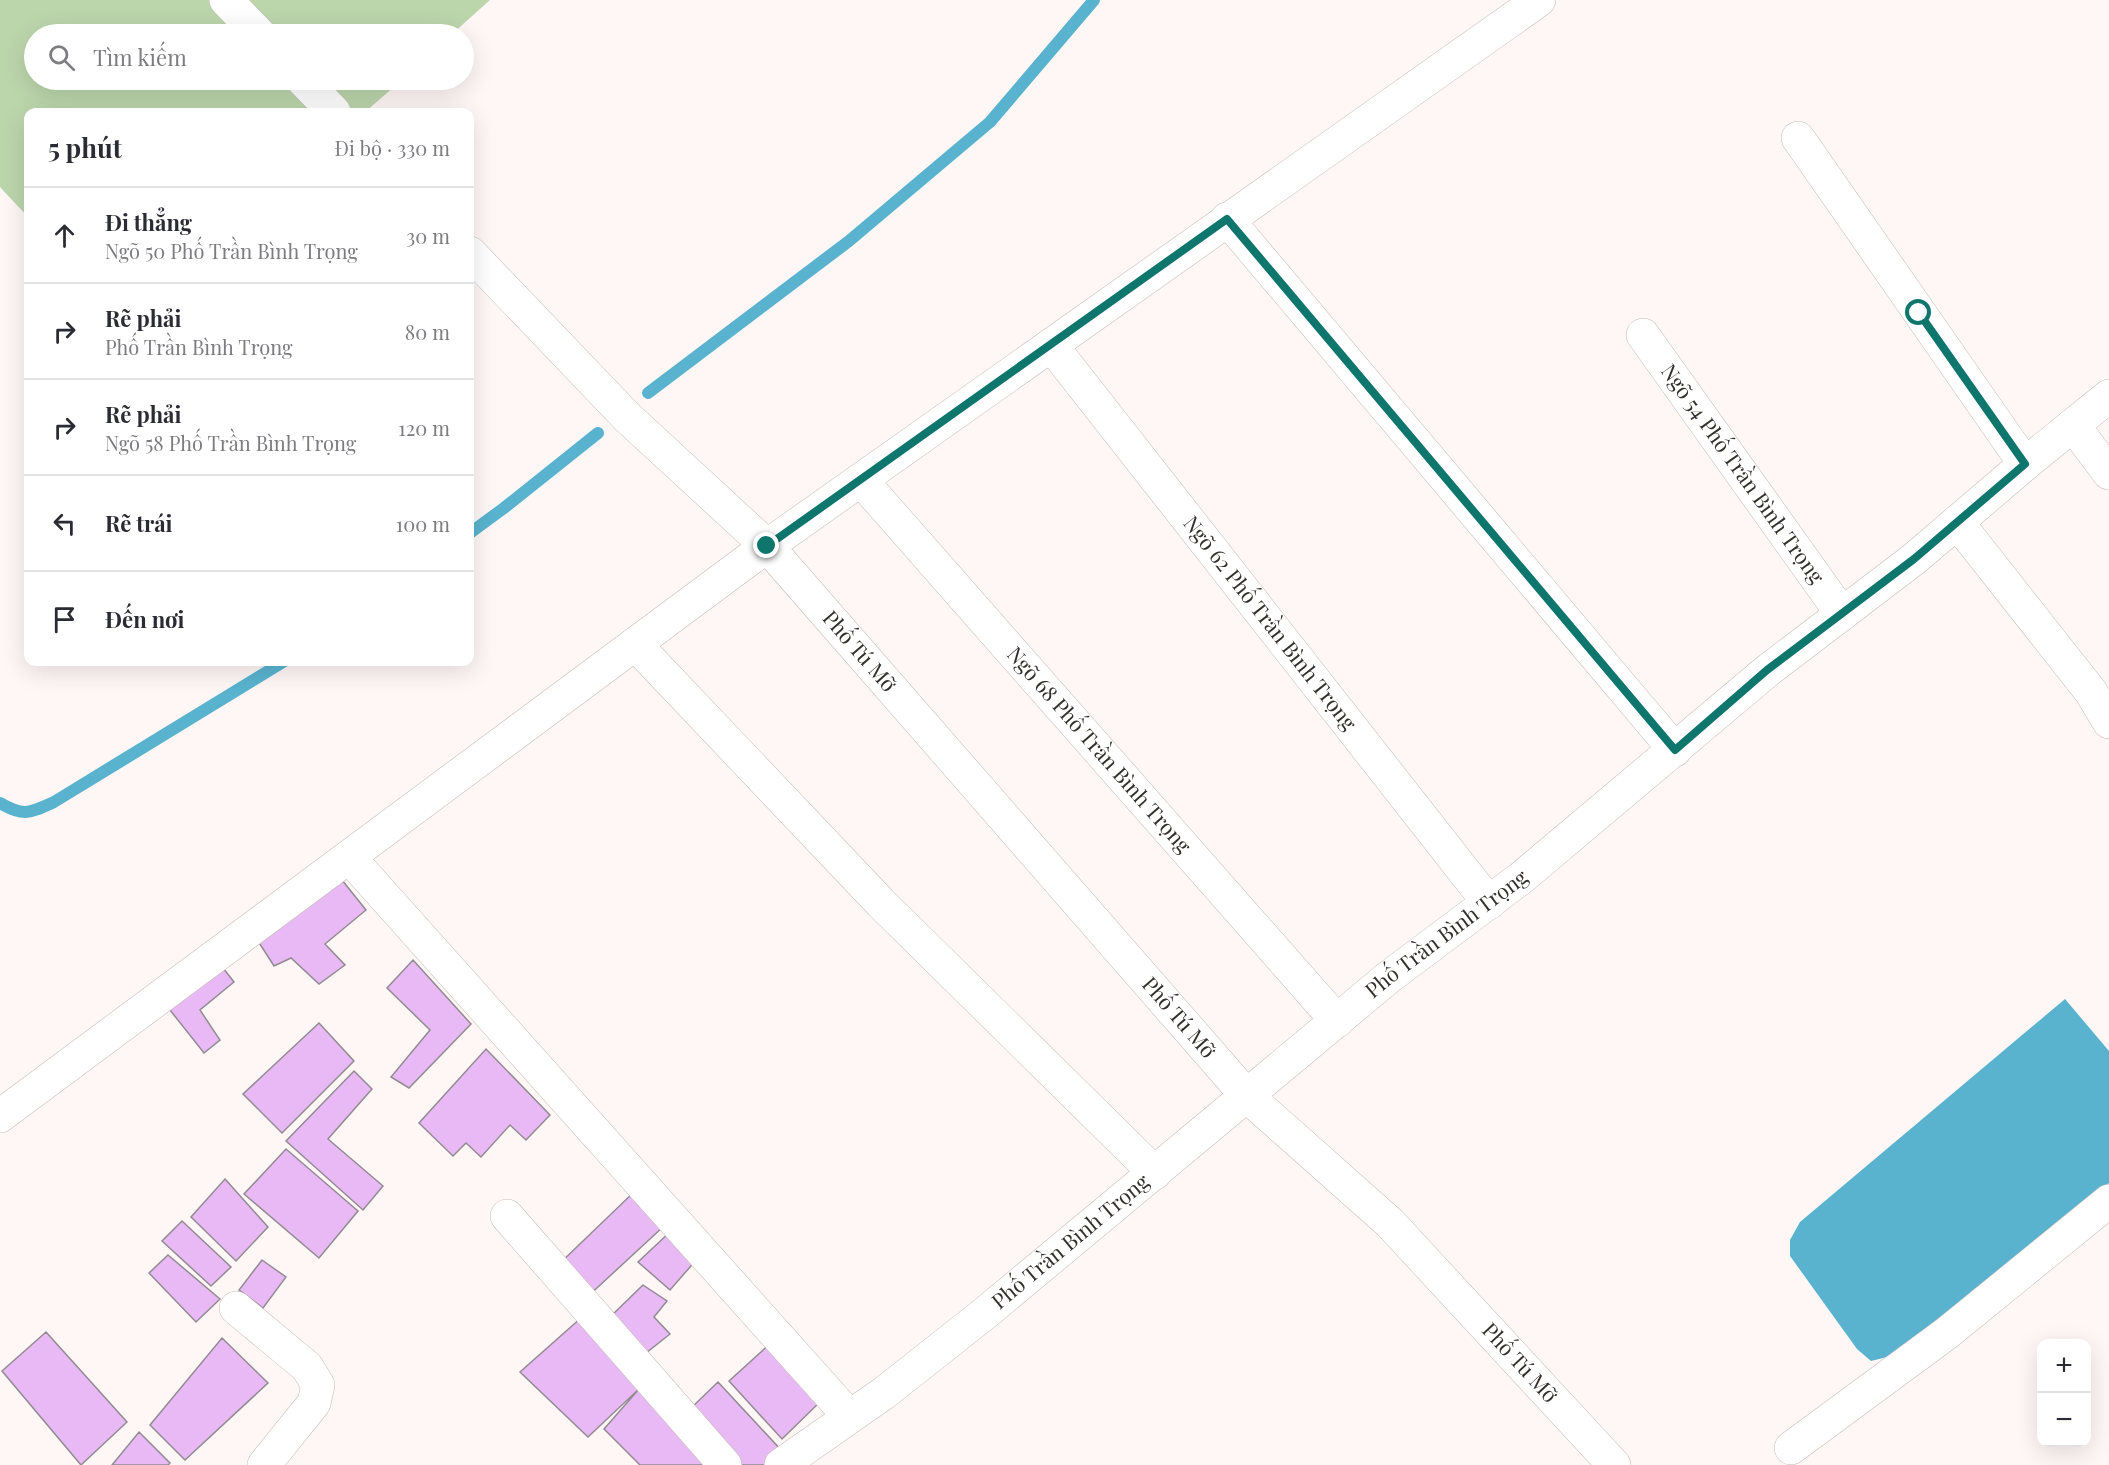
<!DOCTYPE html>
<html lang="vi">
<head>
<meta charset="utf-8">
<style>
  :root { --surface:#fff; --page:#f2f2f3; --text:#2b2b33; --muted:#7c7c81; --line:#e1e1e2 }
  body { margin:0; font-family:"Playfair Display",serif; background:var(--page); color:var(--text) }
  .controls { position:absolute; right:18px; bottom:18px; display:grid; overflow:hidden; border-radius:12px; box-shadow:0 6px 24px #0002 }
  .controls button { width:54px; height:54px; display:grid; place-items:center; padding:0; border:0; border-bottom:2px solid var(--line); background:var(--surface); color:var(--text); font:30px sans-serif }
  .stop { position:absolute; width:18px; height:18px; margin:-14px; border:4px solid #0f766e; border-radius:50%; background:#fff }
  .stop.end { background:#0f766e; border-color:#fff; box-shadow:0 2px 6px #0008 }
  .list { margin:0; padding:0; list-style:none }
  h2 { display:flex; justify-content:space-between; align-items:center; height:78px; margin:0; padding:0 24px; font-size:26px }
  h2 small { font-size:20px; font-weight:400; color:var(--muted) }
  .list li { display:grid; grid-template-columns:39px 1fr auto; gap:18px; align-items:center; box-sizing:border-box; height:96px; padding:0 24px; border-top:2px solid var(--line) }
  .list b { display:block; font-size:22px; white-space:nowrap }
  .list p { margin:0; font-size:20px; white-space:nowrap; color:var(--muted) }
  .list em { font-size:20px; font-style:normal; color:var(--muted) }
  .icon { flex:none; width:33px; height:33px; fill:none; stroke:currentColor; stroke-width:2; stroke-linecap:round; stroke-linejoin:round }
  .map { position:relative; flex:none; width:2109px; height:1465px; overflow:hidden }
  .search { position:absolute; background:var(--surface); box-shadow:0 6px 24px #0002; left:24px; top:24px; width:450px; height:66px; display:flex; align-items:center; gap:15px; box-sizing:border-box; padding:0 21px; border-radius:33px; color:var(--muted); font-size:22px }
  .panel { position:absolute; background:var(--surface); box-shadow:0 6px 24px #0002; left:24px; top:108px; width:450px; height:558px; border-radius:12px }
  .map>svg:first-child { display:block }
</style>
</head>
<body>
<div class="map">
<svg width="2109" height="1465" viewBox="0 0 2109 1465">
  <rect width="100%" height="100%" fill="#fef7f5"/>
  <!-- green -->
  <path fill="#bcd6ac" d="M0 0H490L452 34H34V80H402L365 112H28V217L0 187Z"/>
  <!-- water -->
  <path fill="#59b3ce" d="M2065 999 2109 1051V1183L1891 1356 1871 1361 1857 1349 1790 1256V1240L1800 1222Z"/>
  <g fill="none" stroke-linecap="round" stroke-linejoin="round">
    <!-- stream -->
    <path stroke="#59b3ce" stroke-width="12" d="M648 393 849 241 990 122 1094 0
      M470 533 504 508 598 433
      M0 803C24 817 30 813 54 802L283 662"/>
  </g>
  <!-- building -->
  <path fill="#e8b9f4" stroke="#918b92" stroke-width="1.5" d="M342 880 366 910 325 944 345 965 319 984 291 958 274 966 256 938Z
    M413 960 471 1024 409 1088 391 1077 430 1030 387 988Z
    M219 963 234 982 200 1010 220 1040 204 1053 166 1005Z
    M319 1023 354 1061 282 1133 243 1094Z
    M486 1049 550 1115 526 1140 510 1125 481 1157 466 1143 453 1156 419 1123Z
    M354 1071 372 1089 328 1139 383 1186 363 1210 286 1141Z
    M286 1149 358 1211 319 1258 244 1194Z
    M225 1179 268 1227 236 1261 191 1217Z
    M636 1190 664 1226 585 1299 557 1266Z
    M182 1221 231 1267 211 1286 162 1241Z
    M671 1231 697 1259 670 1290 638 1262Z
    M168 1255 220 1299 196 1322 149 1273Z
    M262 1260 286 1277 263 1308 239 1290Z
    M643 1285 667 1301 654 1317 670 1334 641 1357 608 1319Z
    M582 1317 639 1389 588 1437 520 1372Z
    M46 1332 127 1422 81 1465 2 1371Z
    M222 1338 268 1383 185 1460 150 1425Z
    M773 1341 824 1398 782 1439 729 1381Z
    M718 1382 782 1451 765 1465H741L689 1410Z
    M639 1389 710 1465H640L604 1429Z
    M139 1432 170 1463 168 1465H112Z"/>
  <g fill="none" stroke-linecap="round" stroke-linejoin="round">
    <!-- street casing -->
    <g stroke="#c6bcb7" stroke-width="34">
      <g id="street">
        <path d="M226 0 259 34"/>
        <path d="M303 80 334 112"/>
        <path d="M1798 138 2025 464"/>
        <path d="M1227 219 1675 750"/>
        <path d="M470 253 627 417 767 546"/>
        <path id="s1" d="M1643 335 1842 614"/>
        <path id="s2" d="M1051 345 1489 903"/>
        <path d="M2073 425 2109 473"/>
        <path id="s3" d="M861 480 1337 1021"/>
        <path d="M1957 522 2091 692 2109 722"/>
        <path d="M635 644 881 903 1155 1173"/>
        <path d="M349 857 849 1416"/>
        <path d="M507 1216 725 1465"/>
        <path d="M236 1308 307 1367 318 1385 314 1403 264 1465"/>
        <path d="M1791 1448 1947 1333 2109 1201"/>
      </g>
    </g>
    <!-- secondary casing -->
    <g stroke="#c6bcb7" stroke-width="34">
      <g id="secondary">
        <path id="s4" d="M767 546 1247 1096 1390 1223 1614 1465"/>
        <path d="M0 1116 767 546 1539 0"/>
        <path id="s5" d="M781 1465 884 1393 984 1314 1389 977 1521 878 1767 671 1914 559 2025 464 2109 396"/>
      </g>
    </g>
    <!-- street -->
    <use href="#street" stroke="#fff" stroke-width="33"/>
    <!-- secondary -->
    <use href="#secondary" stroke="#fff" stroke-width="33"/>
  </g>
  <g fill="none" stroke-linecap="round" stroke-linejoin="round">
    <!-- route -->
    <path stroke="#0f766e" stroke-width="8" d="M767 546 1227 219 1675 750 1767 670 1914 559 2025 464 1919 313"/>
  </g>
  <g text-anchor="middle" stroke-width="6" stroke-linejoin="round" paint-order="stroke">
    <!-- street labels -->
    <g font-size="21" fill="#332f2d" stroke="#fff">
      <text dy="7" stroke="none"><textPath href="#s1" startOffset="171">Ngõ 54 Phố Trần Bình Trọng</textPath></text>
      <text dy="7" stroke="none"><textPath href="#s2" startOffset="354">Ngõ 62 Phố Trần Bình Trọng</textPath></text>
      <text dy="7" stroke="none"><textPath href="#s4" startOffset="140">Phố Tú Mỡ</textPath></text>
      <text dy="7" stroke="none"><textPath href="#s3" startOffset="360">Ngõ 68 Phố Trần Bình Trọng</textPath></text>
      <text dy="7" stroke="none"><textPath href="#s5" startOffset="852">Phố Trần Bình Trọng</textPath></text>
      <text dy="7" stroke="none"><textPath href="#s4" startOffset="626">Phố Tú Mỡ</textPath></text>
      <text dy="7" stroke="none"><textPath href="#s5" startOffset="366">Phố Trần Bình Trọng</textPath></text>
      <text dy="7" stroke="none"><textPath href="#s4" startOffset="1112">Phố Tú Mỡ</textPath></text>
    </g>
  </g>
</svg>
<div class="controls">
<button>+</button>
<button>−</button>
</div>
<div class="stop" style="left:1919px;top:313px"></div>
<div class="stop end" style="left:767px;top:546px"></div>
<div class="search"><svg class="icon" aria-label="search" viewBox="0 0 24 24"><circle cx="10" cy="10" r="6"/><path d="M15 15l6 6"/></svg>Tìm kiếm</div>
<section class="panel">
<h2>5 phút<small>Đi bộ · 330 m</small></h2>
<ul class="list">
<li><svg class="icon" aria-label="ahead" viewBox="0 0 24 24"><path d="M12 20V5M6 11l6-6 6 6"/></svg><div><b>Đi thẳng</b><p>Ngõ 50 Phố Trần Bình Trọng</p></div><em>30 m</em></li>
<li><svg class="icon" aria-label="right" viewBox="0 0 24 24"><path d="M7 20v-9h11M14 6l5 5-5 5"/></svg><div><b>Rẽ phải</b><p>Phố Trần Bình Trọng</p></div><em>80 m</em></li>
<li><svg class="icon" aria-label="right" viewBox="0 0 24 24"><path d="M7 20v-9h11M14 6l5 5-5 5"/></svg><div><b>Rẽ phải</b><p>Ngõ 58 Phố Trần Bình Trọng</p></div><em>120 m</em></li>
<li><svg class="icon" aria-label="left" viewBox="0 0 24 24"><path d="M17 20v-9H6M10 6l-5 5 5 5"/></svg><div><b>Rẽ trái</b></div><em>100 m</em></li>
<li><svg class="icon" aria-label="arrive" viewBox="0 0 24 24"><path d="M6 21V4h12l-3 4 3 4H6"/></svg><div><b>Đến nơi</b></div></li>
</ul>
</section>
</div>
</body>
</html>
